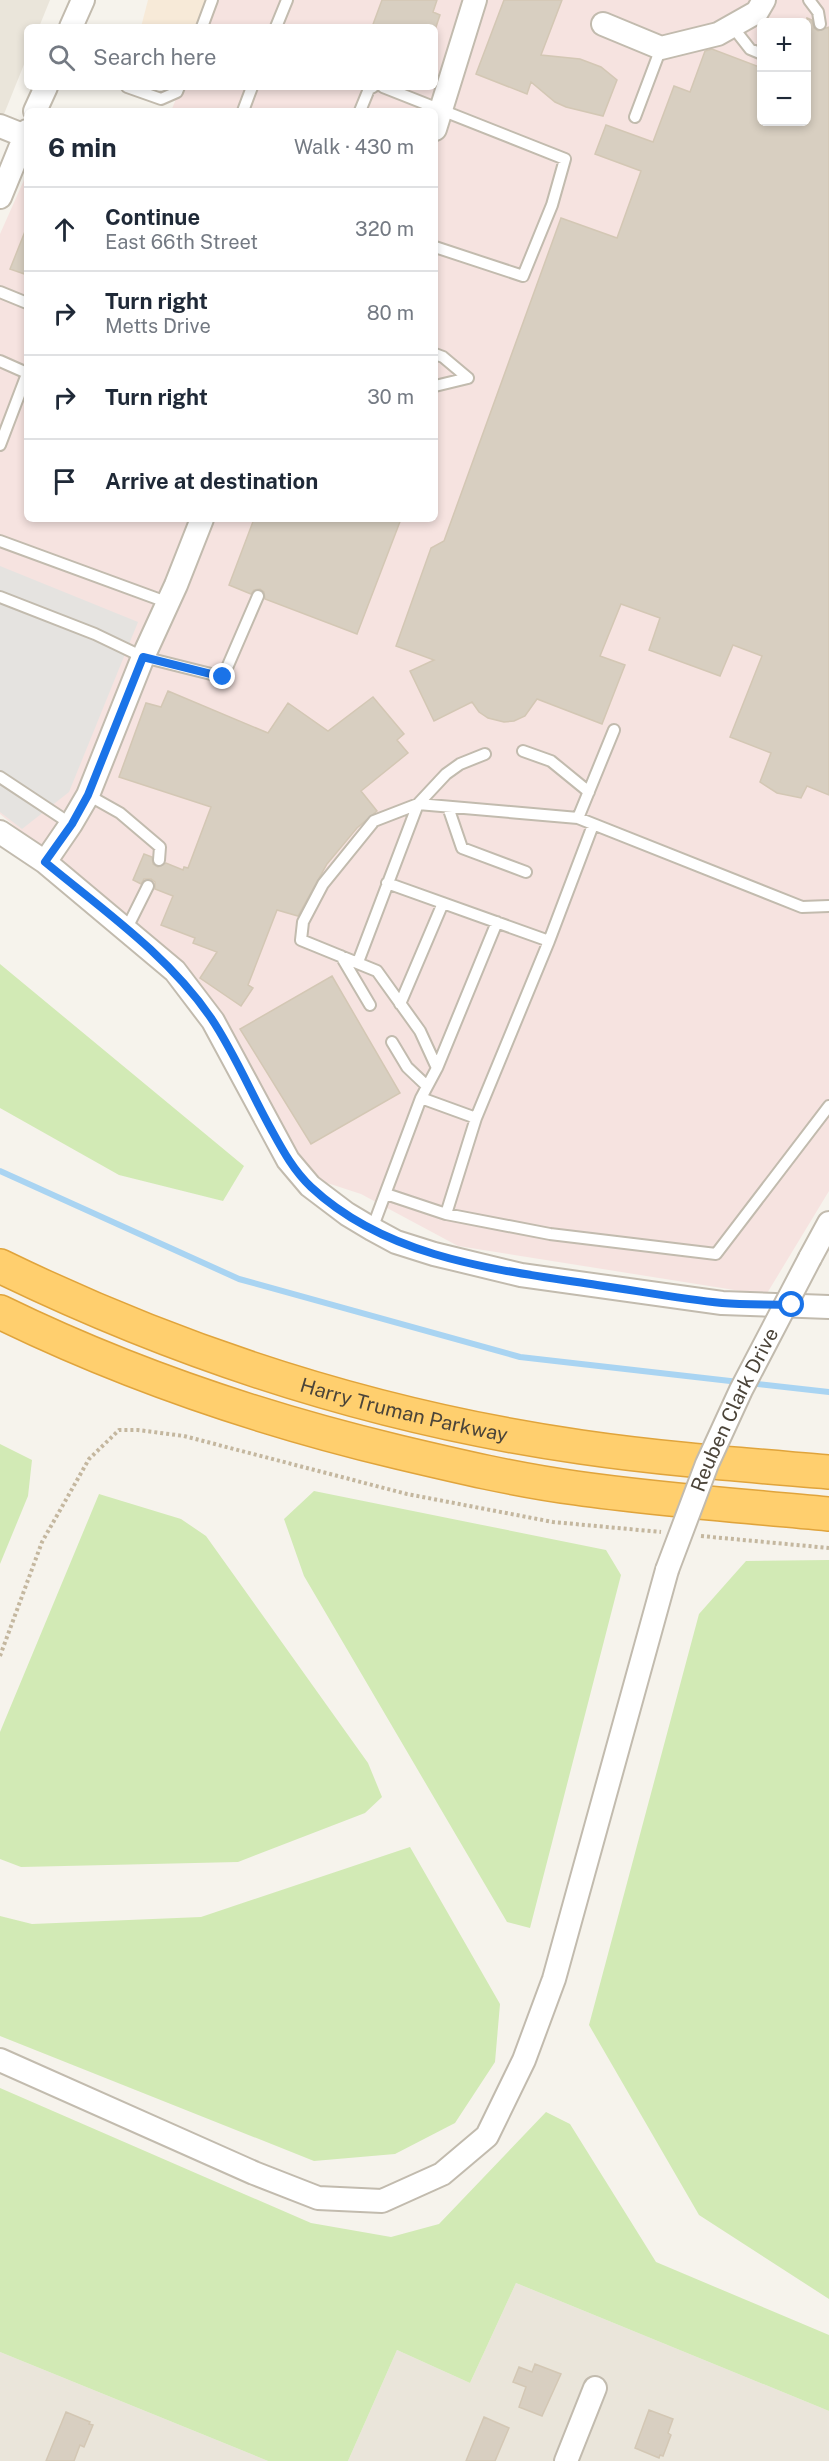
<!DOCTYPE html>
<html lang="en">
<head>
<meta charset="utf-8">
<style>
  :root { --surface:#fff; --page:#f6f6f7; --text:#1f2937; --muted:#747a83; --line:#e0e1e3 }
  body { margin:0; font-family:"Public Sans",sans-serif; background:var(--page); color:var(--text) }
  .controls { position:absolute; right:18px; top:18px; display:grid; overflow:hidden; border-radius:9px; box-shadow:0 3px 9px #0003 }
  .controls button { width:54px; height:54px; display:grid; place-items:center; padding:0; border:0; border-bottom:2px solid var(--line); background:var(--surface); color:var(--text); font:30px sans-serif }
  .stop { position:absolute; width:18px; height:18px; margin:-14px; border:4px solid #1a73e8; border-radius:50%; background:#fff }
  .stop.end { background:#1a73e8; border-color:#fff; box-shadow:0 2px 6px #0008 }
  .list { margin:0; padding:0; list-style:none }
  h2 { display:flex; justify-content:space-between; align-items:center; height:78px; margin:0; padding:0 24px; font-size:26px }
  h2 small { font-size:20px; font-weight:400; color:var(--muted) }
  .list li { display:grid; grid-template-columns:39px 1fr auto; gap:18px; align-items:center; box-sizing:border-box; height:84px; padding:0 24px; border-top:2px solid var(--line) }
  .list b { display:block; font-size:22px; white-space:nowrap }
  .list p { margin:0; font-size:20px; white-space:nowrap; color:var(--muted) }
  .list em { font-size:20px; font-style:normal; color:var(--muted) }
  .icon { flex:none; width:33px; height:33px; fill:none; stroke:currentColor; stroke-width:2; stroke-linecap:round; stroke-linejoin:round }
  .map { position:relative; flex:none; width:829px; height:2461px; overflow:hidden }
  .search { position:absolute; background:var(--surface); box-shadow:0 3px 9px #0003; left:24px; top:24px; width:414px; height:66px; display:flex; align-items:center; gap:15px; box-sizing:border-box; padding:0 21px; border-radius:9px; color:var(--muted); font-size:22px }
  .panel { position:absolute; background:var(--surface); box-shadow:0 3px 9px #0003; left:24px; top:108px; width:414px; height:414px; border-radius:9px }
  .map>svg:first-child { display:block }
</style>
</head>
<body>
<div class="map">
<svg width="829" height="2461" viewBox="0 0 829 2461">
  <rect width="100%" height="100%" fill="#f6f3ec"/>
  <!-- residential -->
  <path fill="#eae5da" d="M0 0H50L39 27H27V57L0 124Z
    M516 2283 829 2411V2461H348L397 2350 470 2383Z
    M0 2352 268 2461H0Z"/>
  <!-- commercial -->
  <path fill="#f7ead8" d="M148 0H463L435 27H141Z"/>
  <!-- medical -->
  <path fill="#f6e3e0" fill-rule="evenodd" d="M215 0H829V1191L766 1295 458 1246 361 1194 318 1180 301 1165 186 969 0 814V234L24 180 27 179V519H435V111H171L181 87H435V27H205ZM762 22H806V122H762Z"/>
  <!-- green -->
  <path fill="#d2eab5" d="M0 964 244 1166 223 1201 119 1175 0 1108Z
    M0 1444 32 1460 28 1496 0 1564Z
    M314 1491 606 1550 621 1575 530 1928 507 1922 304 1576 284 1519Z
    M99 1494 181 1519 206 1536 368 1763 382 1797 365 1813 238 1862 21 1867 0 1859V1732Z
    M829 1560V2299L699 2215 589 2025 699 1614 746 1561Z
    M410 1847 500 2004 495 2062 455 2123 395 2154 314 2161 0 2036V1916L32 1924 201 1917Z
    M0 2088 311 2223 391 2237 439 2224 546 2112 570 2124 656 2262 829 2335V2411L516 2283 470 2383 397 2350 348 2461H268L0 2352Z"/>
  <!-- parking -->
  <path fill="#e5e3e0" d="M0 566 138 622 69 792 22 829 0 812Z"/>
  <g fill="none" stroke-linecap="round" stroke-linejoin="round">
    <!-- stream -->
    <path stroke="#a9d4f2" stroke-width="6" d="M0 1171 239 1279 520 1357 739 1382
      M749 1383 829 1392"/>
  </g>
  <!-- building -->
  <path fill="#d8cfc1" stroke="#d3c7b4" stroke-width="1.5" d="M382 0H437L433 12 440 15 436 27H372Z
    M504 0H562L541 55 580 59 601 67 617 80 603 116 566 107 555 102 531 82 527 94 476 74Z
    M807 18 812 20 814 28 818 31 829 27V795L807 786 801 798 777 793 760 782 771 753 730 737 762 656 733 645 720 676 649 650 660 618 621 604 600 656 625 665 602 724 537 699 525 716 514 721 504 722 488 718 479 712 472 702 434 721 410 671 434 660 396 646 431 548 444 541 561 218 617 238 641 171 595 154 606 125 653 142 674 86 690 92 705 51 712 49 762 68V122H807Z
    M26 229H27V275L10 269Z
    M254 519H401L357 634 265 599 264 592 260 589 254 590 251 594 229 585Z
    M168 691 268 733 288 703 328 731 373 697 404 734 397 740 408 753 361 791 377 811 357 828 327 864 298 916 277 910 248 985 253 988 241 1006 200 978 217 952 193 943 195 938 161 925 173 896 155 889V882L151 879H144L141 884 133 880 144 854 152 857 153 864 158 867 166 863 183 870 184 867 188 868 211 807 119 777 146 703 161 707Z
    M332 976 400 1093 311 1144 240 1029Z
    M535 2364 561 2374 542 2416 519 2407 526 2387 513 2382 519 2367 532 2372Z
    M649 2410 673 2419 668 2433 671 2435 663 2456 660 2455 659 2458 635 2448Z
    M66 2412 90 2422 89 2424 93 2425 84 2447 80 2445 74 2461H46Z
    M484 2417 509 2428 495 2461H466Z"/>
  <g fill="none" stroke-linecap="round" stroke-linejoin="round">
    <!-- service casing -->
    <g stroke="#c2bbae" stroke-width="14">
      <path id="service" d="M809 0 818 12 820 24
        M732 26 750 49 762 54
        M202 27 212 0
        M276 27 287 0
        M127 87 161 99 177 92 179 87
        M383 87 565 159 552 205 523 276 435 247
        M243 111 252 87
        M360 111 369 89 373 87
        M635 117 661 48
        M0 292 27 303
        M435 354 443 357 468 378
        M0 361 27 373
        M435 386 468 378
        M0 445 27 374
        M0 541 169 603
        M0 597 95 634 143 657 223 677 258 596
        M523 751 551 761 589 792
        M0 777 71 824
        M88 795 120 813 160 847 159 860
        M448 807 462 848 526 872
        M578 818 614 730
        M387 883 549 941
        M126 930 148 886
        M341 956 370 1005
        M358 962 418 804 446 774 460 764 485 754
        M400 1004 443 903
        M392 1042 407 1067 427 1086
        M437 1068 497 922
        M421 1098 476 1118
        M386 1194 446 1214 550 1234 716 1254 829 1106
        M446 1214 476 1118 549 941 593 825
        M372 1229 421 1098 437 1068 420 1031 377 971 301 940 303 922 323 884 374 821 418 804 578 818 802 907 829 906"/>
    </g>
    <!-- minor casing -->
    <g stroke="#c2bbae" stroke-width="26">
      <path id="minor" d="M603 24 661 48 718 34 757 12 764 0
        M71 27 83 0
        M35 111 46 87
        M0 126 25 136
        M435 129 475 0
        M0 197 27 131
        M0 832 45 862 175 971 213 1021 288 1160 310 1186 347 1214 372 1229 396 1242 434 1254 521 1275 722 1303 829 1307
        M45 862 71 824 88 795 143 657 176 585 202 519
        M810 1258 829 1223
        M0 2060 254 2173 318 2198 382 2201 442 2174 487 2136 524 2060 554 1979 667 1570
        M566 2461 595 2388"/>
    </g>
    <!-- motorway casing -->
    <g stroke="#e0a43c" stroke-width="36">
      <g id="motorway">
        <path id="s1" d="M0 1266C183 1355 380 1418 581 1447 663 1459 746 1465 829 1472"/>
        <path d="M0 1312C127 1374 260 1419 398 1452 457 1466 516 1480 576 1488 660 1500 745 1506 829 1514"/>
      </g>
    </g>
    <!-- path -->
    <path stroke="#c4b79f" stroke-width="4" stroke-dasharray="3 3" stroke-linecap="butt" d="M701 1536 829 1548
      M0 1656 42 1542 89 1459 119 1430H138L184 1436 407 1494 553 1522 661 1532"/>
    <!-- service -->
    <use href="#service" stroke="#fff" stroke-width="10"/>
    <!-- minor -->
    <use href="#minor" stroke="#fff" stroke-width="22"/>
    <!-- motorway -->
    <use href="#motorway" stroke="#ffcf6e" stroke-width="33"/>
    <!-- minor-bridge casing -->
    <g stroke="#c2bbae" stroke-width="26" stroke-linecap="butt">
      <g id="minor-bridge">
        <path id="s2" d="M667 1570 707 1464 741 1390 810 1258"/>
      </g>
    </g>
    <!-- minor-bridge -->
    <use href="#minor-bridge" stroke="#fff" stroke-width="22"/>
  </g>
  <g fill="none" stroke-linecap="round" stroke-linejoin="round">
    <!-- route -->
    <path stroke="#1a73e8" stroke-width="8" d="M223 677 143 657 88 795 72 824 45 862C103 910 168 955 211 1018 234 1052 251 1093 271 1129 282 1149 293 1170 311 1187 388 1259 498 1270 597 1285 639 1291 681 1299 722 1303 745 1305 769 1304 792 1305"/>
  </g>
  <g text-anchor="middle" stroke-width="6" stroke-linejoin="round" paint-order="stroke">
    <!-- street labels -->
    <g font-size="20" fill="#4b4439" stroke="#fff">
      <text dy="7" stroke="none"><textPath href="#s1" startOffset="430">Harry Truman Parkway</textPath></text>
      <text dy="7" stroke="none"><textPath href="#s2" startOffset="174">Reuben Clark Drive</textPath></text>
    </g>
  </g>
</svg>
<div class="controls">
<button>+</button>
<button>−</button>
</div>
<div class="stop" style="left:792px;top:1305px"></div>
<div class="stop end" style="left:223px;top:677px"></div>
<div class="search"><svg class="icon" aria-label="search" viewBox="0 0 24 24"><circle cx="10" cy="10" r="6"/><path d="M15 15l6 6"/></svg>Search here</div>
<section class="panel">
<h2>6 min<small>Walk · 430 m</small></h2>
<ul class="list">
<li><svg class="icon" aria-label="ahead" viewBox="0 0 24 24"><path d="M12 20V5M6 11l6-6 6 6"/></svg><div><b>Continue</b><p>East 66th Street</p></div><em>320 m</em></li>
<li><svg class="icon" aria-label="right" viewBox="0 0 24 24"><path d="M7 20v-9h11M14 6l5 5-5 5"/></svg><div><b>Turn right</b><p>Metts Drive</p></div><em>80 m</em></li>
<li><svg class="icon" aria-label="right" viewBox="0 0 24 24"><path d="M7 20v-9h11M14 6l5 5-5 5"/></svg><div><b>Turn right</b></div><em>30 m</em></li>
<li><svg class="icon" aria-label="arrive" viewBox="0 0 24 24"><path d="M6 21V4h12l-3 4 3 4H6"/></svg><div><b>Arrive at destination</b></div></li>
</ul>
</section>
</div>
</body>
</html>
